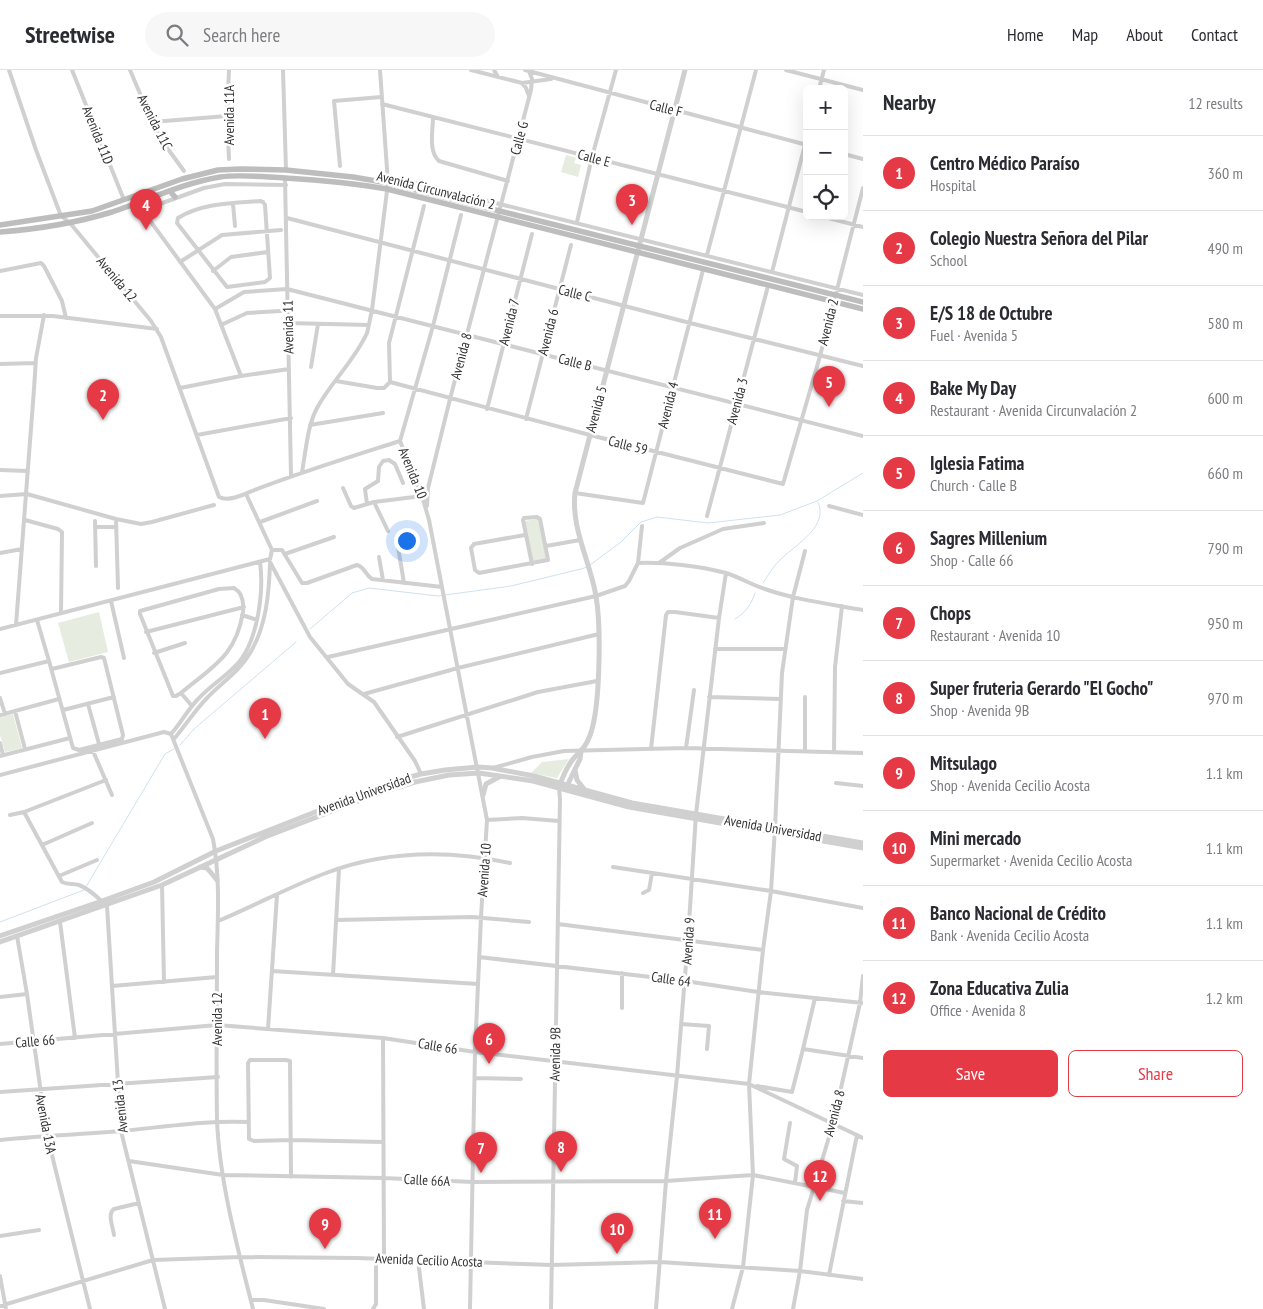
<!DOCTYPE html>
<html lang="en">
<head>
<meta charset="utf-8">
<style>
  :root { --surface:#fff; --page:#f7f7f7; --text:#2b2b33; --muted:#7c7c81; --line:#e1e1e2; --accent:#e63946 }
  body { margin:0; font-family:"PT Sans Narrow",sans-serif; background:var(--page); color:var(--text) }
  .controls { position:absolute; right:15px; top:15px; display:grid; overflow:hidden; border-radius:8px; box-shadow:0 5px 20px #0002 }
  .controls button { width:45px; height:45px; display:grid; place-items:center; padding:0; border:0; border-bottom:1px solid var(--line); background:var(--surface); color:var(--text); font:25px sans-serif }
  .you { position:absolute; left:406px; top:470px; width:18px; height:18px; margin:-12px; border:4px solid #fff; border-radius:50%; background:#1a73e8; box-shadow:0 0 0 8px #1a73e833 }
  .badge { display:grid; place-items:center; width:32px; height:32px; border-radius:50%; background:var(--accent); color:#fff; font-size:16px; font-weight:700 }
  .pin { position:absolute; translate:-50% -41px; filter:drop-shadow(0 1px 2px #0008) }
  .pin::after { content:''; position:absolute; top:26px; width:18px; height:15px; background:inherit; clip-path:polygon(0 0,100% 0,50% 100%) }
  .list { margin:0; padding:0; list-style:none }
  h2 { display:flex; justify-content:space-between; align-items:center; height:65px; margin:0; padding:0 20px; font-size:21px }
  h2 small { font-size:16px; font-weight:400; color:var(--muted) }
  .list li { display:grid; grid-template-columns:32px 1fr auto; gap:15px; align-items:center; box-sizing:border-box; height:75px; padding:0 20px; border-top:1px solid var(--line) }
  .list b { display:block; font-size:19px; white-space:nowrap }
  .list p { margin:0; font-size:16px; white-space:nowrap; color:var(--muted) }
  .list em { font-size:16px; font-style:normal; color:var(--muted) }
  .actions { display:flex; gap:10px; padding:15px 20px }
  .actions a { flex:1; padding:11px 0; border:1px solid var(--accent); border-radius:8px; text-align:center; font-size:18px; color:var(--accent) }
  .actions .main { background:var(--accent); color:#fff }
  .icon { flex:none; width:28px; height:28px; fill:none; stroke:currentColor; stroke-width:2; stroke-linecap:round; stroke-linejoin:round }
  .map { position:relative; flex:none; width:863px; height:1239px; overflow:hidden }
  header { display:flex; align-items:center; gap:30px; box-sizing:border-box; height:70px; padding:0 25px; background:var(--surface); border-bottom:1px solid var(--line) }
  header strong { font-size:24px }
  nav { display:flex; gap:28px; margin-inline-start:auto; font-size:18px }
  .search { width:350px; height:45px; background:var(--page); display:flex; align-items:center; gap:12px; box-sizing:border-box; padding:0 18px; border-radius:28px; color:var(--muted); font-size:19px }
  main { display:flex }
  aside { flex:1; background:var(--surface) }
  .map>svg:first-child { display:block }
</style>
</head>
<body>
<header>
<strong>Streetwise</strong>
<div class="search"><svg class="icon" aria-label="search" viewBox="0 0 24 24"><circle cx="10" cy="10" r="6"/><path d="M15 15l6 6"/></svg>Search here</div>
<nav><a>Home</a><a>Map</a><a>About</a><a>Contact</a></nav>
</header>
<main>
<div class="map">
<svg width="863" height="1239" viewBox="0 0 863 1239">
  <rect width="100%" height="100%" fill="#fff"/>
  <!-- green -->
  <path fill="#e6ecdf" d="M566 85 576 88 574 93 581 95 578 107 561 102Z
    M538 449 547 490 533 492 524 451Z
    M99 542 108 582 69 592 58 553Z
    M13 644 22 678 5 682 0 665V647Z
    M569 689 557 708 531 703 542 692Z"/>
  <g fill="none" stroke-linecap="round" stroke-linejoin="round">
    <!-- stream -->
    <path stroke="#cfe2ee" stroke-width="1" d="M590 495 621 472 641 452 657 447 708 453 780 445 817 431 863 403
      M763 513C769 504 774 495 782 488 797 474 829 456 818 432
      M735 549C746 542 751 535 755 523
      M310 559 352 523 369 518 438 526 511 516 581 499 587 497
      M180 675 194 659 296 572
      M0 852 84 820 165 684 174 679"/>
    <!-- minor -->
    <path stroke="#d0d0d0" stroke-width="4" d="M9 0 36 80 61 146 70 153 151 251 161 267 219 427C228 432 243 425 252 421 301 402 350 387 400 371
      M72 0 124 130
      M130 0 152 52 160 68 184 101
      M229 0 227 46 229 89
      M283 0 286 100
      M471 0 522 13 526 18 529 26
      M494 0 498 7
      M525 0 807 75
      M786 0 863 20
      M522 13 551 9
      M819 19 824 0
      M382 34 807 142
      M433 47C433 61 428 81 439 91L508 111
      M152 52 227 46
      M844 84 863 89
      M340 96 334 31 381 27
      M388 106 863 225
      M285 108 291 406
      M260 131 263 132 265 135 270 208 265 212 227 217 177 153 178 148C202 133 233 133 260 131Z
      M137 133 215 239 241 306
      M233 134 235 156
      M143 140 204 118 225 114 286 115
      M821 146 863 157
      M287 148 690 253 863 296
      M577 152 592 87 616 0
      M707 185 756 0
      M180 192 222 165 281 160
      M0 201 41 193 44 196 62 231 66 248
      M213 201 231 187 268 182
      M772 202 807 67
      M215 239 244 222 287 219 863 366
      M0 246H53L157 259
      M288 253 369 255
      M221 255 247 243 281 241
      M0 294 36 293
      M311 297 318 254
      M336 311 377 318H384L390 312 389 273 424 136
      M390 312 590 365 783 414 820 286 863 118
      M180 318 241 306 289 299
      M487 339 532 164
      M526 349 571 175
      M310 355 383 343
      M197 365 291 348
      M400 371 422 426 429 450 487 750 481 847 475 982 470 1239
      M400 371 433 256 461 145
      M0 400 28 401
      M302 402C306 381 307 357 317 338 331 312 355 290 367 263 369 256 370 248 372 240L388 113 380 0
      M343 418 351 436 354 438 374 432 422 426
      M575 423 643 433 703 200
      M0 426 27 424 116 449 141 454 152 452 214 435
      M374 432 388 461
      M367 434 365 419 378 411 379 397 383 391 389 390 395 394 403 413
      M427 436 428 418 450 329 531 20 532 9 529 1
      M829 436 863 445
      M707 446 768 216
      M116 449 118 518
      M25 450 58 459 62 462 61 543
      M95 451 96 496
      M260 452 317 431
      M95 457H116
      M525 465 474 474 471 478 475 500 479 503 548 490 540 449 537 447 524 448 523 450 532 494
      M546 476 580 470
      M398 477 404 513
      M272 480H282L302 513H307L357 495C365 497 365 505 372 509L442 517
      M0 483 22 479
      M285 484 334 467
      M379 487 383 510
      M270 492 310 567 348 614 374 632 415 691 421 704
      M638 493 642 456
      M659 493 680 478 723 459 764 453
      M234 518C243 523 244 532 243 542 236 586 213 596 181 623L176 626H173L140 544V541L219 519Z
      M111 531 124 588
      M242 545 257 550
      M37 550 49 591
      M16 555 34 319 36 288 44 245
      M0 559 270 489 272 480 246 424
      M146 562 244 537
      M715 579H785
      M154 583 185 573
      M328 587 596 526 625 516 629 511 638 493C665 492 699 496 726 503 739 507 752 515 765 519 796 530 830 534 863 540
      M0 603 49 591 73 678 79 680 122 669 123 665 104 588 101 587 52 599
      M181 623 192 636
      M364 624 458 598 599 564
      M709 627 780 629
      M805 627V681
      M0 628 5 644
      M88 634 99 674
      M63 640 114 627
      M15 641 25 679
      M0 645 59 629
      M171 664 213 769C220 805 218 845 217 882 217 938 216 994 217 1049 219 1110 238 1180 253 1239
      M171 664C181 653 188 639 199 628 211 615 227 606 239 592 258 569 264 521 260 492
      M397 667 538 622 597 611
      M174 669C185 656 195 640 208 627 221 613 240 601 250 583 266 557 269 524 270 494
      M0 673 3 685
      M686 678 694 620
      M651 679 666 545 668 542H675L719 548
      M93 681 112 725
      M834 682 835 597 842 536
      M0 686 70 668
      M493 698 532 687 564 681 686 678 863 683
      M0 705 164 662 171 664
      M106 710 24 742 62 812C68 815 73 813 79 815 90 819 98 828 107 836L121 1061 165 1239
      M836 713 863 716
      M10 745 24 742
      M487 750 522 748 559 751
      M42 775 92 753
      M613 797 771 821 863 838
      M59 806 97 790
      M162 815 164 912
      M643 823 649 820 652 803
      M336 850 472 847 529 852
      M218 851C254 836 289 817 326 803 385 781 449 780 510 793
      M60 852 75 968
      M558 854 763 880
      M17 866 27 924 47 1065 90 1239
      M479 887 685 911 758 922 863 933
      M272 901 478 914
      M333 905 339 799
      M112 916 217 907
      M0 927 27 924
      M622 938V903
      M681 954 709 956 707 979
      M268 959 277 825
      M383 968 384 1188
      M0 974 217 955 383 968 475 982 749 1014 863 1068
      M803 979 815 928
      M475 1008 521 1009
      M757 1016 792 1022 803 979 863 988
      M0 1022 218 1007
      M790 1053 784 1089 797 1096 795 1113
      M0 1070C41 1066 81 1064 122 1061 164 1057 206 1050 248 1052
      M129 1091 223 1105 383 1108 473 1112 666 1111 753 1105 845 1123
      M291 1107 290 991 286 990H250L248 993 249 1069 254 1071 291 1070 383 1072
      M843 1131 863 1133
      M114 1165C113 1157 107 1144 114 1139L139 1133
      M0 1166 39 1160
      M418 1190 424 1239
      M829 1205 857 1065
      M0 1206 6 1239
      M251 1230H264L324 1239
      M0 1236 153 1190 240 1187 357 1188 552 1195 660 1192 800 1201 863 1209
      M373 1239 376 1234V1189
      M551 1239 560 729 559 718
      M656 1239 666 1111 677 1006 688 869 696 744 719 548 726 503
      M732 1239 743 1197 753 1105 749 1014 763 880 771 821 775 758 782 603 793 527 805 481
      M793 1239 800 1201 807 1140 833 1054 860 933 863 906"/>
    <!-- tertiary -->
    <path stroke="#d0d0d0" stroke-width="5" d="M575 700 577 710 584 719
      M560 715C563 706 568 695 574 688 579 682 585 678 588 670 601 645 601 556 596 526 590 491 571 459 575 423L685 0
      M566 718 580 689 581 682
      M483 725 486 714 499 707
      M200 797 207 798 217 810
      M0 866 102 831 154 812 216 781 389 713 421 704 445 700 478 697 492 698 534 706 632 733 863 773
      M0 872 162 815 265 767 379 723 415 712 449 705 479 703 533 711 629 737 863 778"/>
    <!-- secondary -->
    <path stroke="#bdbdbd" stroke-width="5.5" d="M170 121 175 127
      M0 155 92 141 182 109 218 100 240 99 286 100 353 107 388 113 863 232
      M0 162C38 159 76 153 112 142 148 130 183 113 220 107 241 104 264 107 285 108 319 110 353 113 387 119L863 239"/>
  </g>
  <g text-anchor="middle" stroke-width="5" stroke-linejoin="round" paint-order="stroke">
    <!-- street labels -->
    <g font-size="14" fill="#333" stroke="#fff">
      <text transform="translate(666 38) rotate(14)" y="5">Calle F</text>
      <text transform="translate(229 45) rotate(-90)" y="5">Avenida 11A</text>
      <text transform="translate(155 52) rotate(63)" y="5">Avenida 11C</text>
      <text transform="translate(98 65) rotate(68)" y="5">Avenida 11D</text>
      <text transform="translate(519 68) rotate(-75)" y="5">Calle G</text>
      <text transform="translate(594 88) rotate(15)" y="5">Calle E</text>
      <text transform="translate(436 120) rotate(14)" y="5">Avenida Circunvalación 2</text>
      <text transform="translate(117 209) rotate(50)" y="5">Avenida 12</text>
      <text transform="translate(575 223) rotate(14)" y="5">Calle C</text>
      <text transform="translate(509 252) rotate(-76)" y="5">Avenida 7</text>
      <text transform="translate(828 252) rotate(-76)" y="5">Avenida 2</text>
      <text transform="translate(288 257) rotate(-91)" y="5">Avenida 11</text>
      <text transform="translate(548 262) rotate(-76)" y="5">Avenida 6</text>
      <text transform="translate(461 286) rotate(-75)" y="5">Avenida 8</text>
      <text transform="translate(575 292) rotate(14)" y="5">Calle B</text>
      <text transform="translate(737 331) rotate(-75)" y="5">Avenida 3</text>
      <text transform="translate(668 335) rotate(-76)" y="5">Avenida 4</text>
      <text transform="translate(596 339) rotate(-75)" y="5">Avenida 5</text>
      <text transform="translate(628 375) rotate(14)" y="5">Calle 59</text>
      <text transform="translate(413 403) rotate(68)" y="5">Avenida 10</text>
      <text transform="translate(364 724) rotate(-20)" y="5">Avenida Universidad</text>
      <text transform="translate(773 758) rotate(10)" y="5">Avenida Universidad</text>
      <text transform="translate(484 800) rotate(-86)" y="5">Avenida 10</text>
      <text transform="translate(688 871) rotate(-86)" y="5">Avenida 9</text>
      <text transform="translate(671 909) rotate(8)" y="5">Calle 64</text>
      <text transform="translate(217 949) rotate(-90)" y="5">Avenida 12</text>
      <text transform="translate(35 971) rotate(-5)" y="5">Calle 66</text>
      <text transform="translate(438 976) rotate(9)" y="5">Calle 66</text>
      <text transform="translate(555 984) rotate(-89)" y="5">Avenida 9B</text>
      <text transform="translate(120 1036) rotate(-96)" y="5">Avenida 13</text>
      <text transform="translate(834 1043) rotate(-75)" y="5">Avenida 8</text>
      <text transform="translate(46 1054) rotate(79)" y="5">Avenida 13A</text>
      <text transform="translate(427 1110) rotate(3)" y="5">Calle 66A</text>
      <text transform="translate(429 1190) rotate(2)" y="5">Avenida Cecilio Acosta</text>
    </g>
  </g>
</svg>
<div class="controls">
<button>+</button>
<button>−</button>
<button><svg class="icon" aria-label="locate" viewBox="0 0 24 24"><circle cx="12" cy="12" r="6"/><path d="M12 2v4M12 18v4M2 12h4M18 12h4"/></svg></button>
</div>
<div class="you"></div>
<div class="pin badge" style="left:265px;top:669px">1</div>
<div class="pin badge" style="left:103px;top:350px">2</div>
<div class="pin badge" style="left:632px;top:155px">3</div>
<div class="pin badge" style="left:146px;top:160px">4</div>
<div class="pin badge" style="left:829px;top:337px">5</div>
<div class="pin badge" style="left:489px;top:994px">6</div>
<div class="pin badge" style="left:481px;top:1103px">7</div>
<div class="pin badge" style="left:561px;top:1102px">8</div>
<div class="pin badge" style="left:325px;top:1179px">9</div>
<div class="pin badge" style="left:617px;top:1184px">10</div>
<div class="pin badge" style="left:715px;top:1169px">11</div>
<div class="pin badge" style="left:820px;top:1131px">12</div>
</div>
<aside>
<h2>Nearby<small>12 results</small></h2>
<ul class="list">
<li><span class="badge">1</span><div><b>Centro Médico Paraíso</b><p>Hospital</p></div><em>360 m</em></li>
<li><span class="badge">2</span><div><b>Colegio Nuestra Señora del Pilar</b><p>School</p></div><em>490 m</em></li>
<li><span class="badge">3</span><div><b>E/S 18 de Octubre</b><p>Fuel · Avenida 5</p></div><em>580 m</em></li>
<li><span class="badge">4</span><div><b>Bake My Day</b><p>Restaurant · Avenida Circunvalación 2</p></div><em>600 m</em></li>
<li><span class="badge">5</span><div><b>Iglesia Fatima</b><p>Church · Calle B</p></div><em>660 m</em></li>
<li><span class="badge">6</span><div><b>Sagres Millenium</b><p>Shop · Calle 66</p></div><em>790 m</em></li>
<li><span class="badge">7</span><div><b>Chops</b><p>Restaurant · Avenida 10</p></div><em>950 m</em></li>
<li><span class="badge">8</span><div><b>Super fruteria Gerardo &quot;El Gocho&quot;</b><p>Shop · Avenida 9B</p></div><em>970 m</em></li>
<li><span class="badge">9</span><div><b>Mitsulago</b><p>Shop · Avenida Cecilio Acosta</p></div><em>1.1 km</em></li>
<li><span class="badge">10</span><div><b>Mini mercado</b><p>Supermarket · Avenida Cecilio Acosta</p></div><em>1.1 km</em></li>
<li><span class="badge">11</span><div><b>Banco Nacional de Crédito</b><p>Bank · Avenida Cecilio Acosta</p></div><em>1.1 km</em></li>
<li><span class="badge">12</span><div><b>Zona Educativa Zulia</b><p>Office · Avenida 8</p></div><em>1.2 km</em></li>
</ul>
<div class="actions"><a class="main">Save</a><a>Share</a></div>
</aside>
</main>
</body>
</html>
